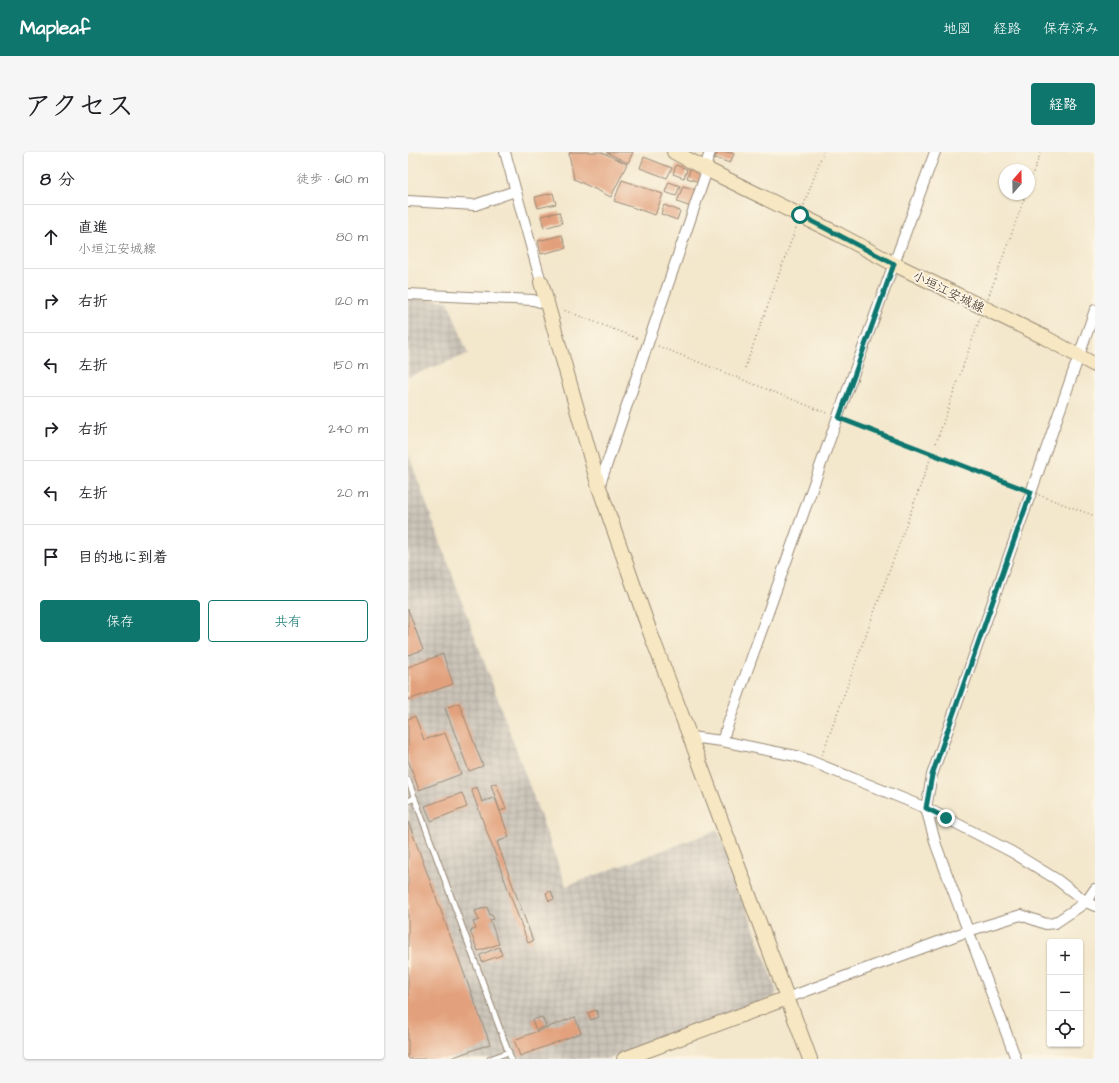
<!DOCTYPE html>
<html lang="ja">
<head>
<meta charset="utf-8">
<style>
  :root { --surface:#fff; --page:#f6f6f6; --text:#202124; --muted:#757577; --line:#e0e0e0; --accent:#0f766e }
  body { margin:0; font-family:"Architects Daughter","Klee One",sans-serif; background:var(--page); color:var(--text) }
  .controls { position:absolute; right:12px; bottom:12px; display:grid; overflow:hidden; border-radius:4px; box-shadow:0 1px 3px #0004 }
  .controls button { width:36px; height:36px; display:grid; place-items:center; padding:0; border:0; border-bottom:1px solid var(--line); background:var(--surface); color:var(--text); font:20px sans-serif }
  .compass { position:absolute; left:591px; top:12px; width:36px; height:36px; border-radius:50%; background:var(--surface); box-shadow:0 1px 3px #0004; rotate:20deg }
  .stop { position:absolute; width:12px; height:12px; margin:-9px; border:3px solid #0f766e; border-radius:50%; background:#fff }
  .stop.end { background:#0f766e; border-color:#fff; box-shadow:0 1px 4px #0008 }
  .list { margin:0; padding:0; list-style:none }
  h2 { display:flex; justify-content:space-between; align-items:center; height:52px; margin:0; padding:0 16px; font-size:17px }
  h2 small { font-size:13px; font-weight:400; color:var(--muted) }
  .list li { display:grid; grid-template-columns:26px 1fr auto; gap:12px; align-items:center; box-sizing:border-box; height:64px; padding:0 16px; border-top:1px solid var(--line) }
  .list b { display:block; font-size:15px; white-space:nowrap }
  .list p { margin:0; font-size:13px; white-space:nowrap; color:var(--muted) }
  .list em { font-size:13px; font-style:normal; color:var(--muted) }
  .actions { display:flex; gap:8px; padding:12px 16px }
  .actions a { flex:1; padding:9px 0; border:1px solid var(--accent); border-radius:4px; text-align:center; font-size:14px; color:var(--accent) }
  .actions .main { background:var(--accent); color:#fff }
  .icon { flex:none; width:22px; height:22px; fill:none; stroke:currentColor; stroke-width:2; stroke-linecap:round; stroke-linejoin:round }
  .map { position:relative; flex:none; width:687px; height:907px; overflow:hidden; border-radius:4px }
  header { display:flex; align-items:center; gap:24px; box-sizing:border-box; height:56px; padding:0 20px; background:var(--accent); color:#fff }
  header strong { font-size:19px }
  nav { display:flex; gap:22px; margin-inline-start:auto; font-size:14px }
  .intro { display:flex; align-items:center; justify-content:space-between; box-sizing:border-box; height:96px; padding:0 24px }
  h1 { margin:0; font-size:28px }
  .button { padding:10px 18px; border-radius:4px; background:var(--accent); color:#fff; font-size:14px; font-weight:700 }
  main { display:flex; gap:24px; padding:0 24px }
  aside { flex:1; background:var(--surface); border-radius:4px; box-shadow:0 1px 3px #0004 }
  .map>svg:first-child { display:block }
</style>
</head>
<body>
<header>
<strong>Mapleaf</strong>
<nav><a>地図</a><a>経路</a><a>保存済み</a></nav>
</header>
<div class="intro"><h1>アクセス</h1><a class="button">経路</a></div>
<main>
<aside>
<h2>8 分<small>徒歩 · 610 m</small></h2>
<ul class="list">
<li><svg class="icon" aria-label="ahead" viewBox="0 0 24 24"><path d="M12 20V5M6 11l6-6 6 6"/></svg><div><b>直進</b><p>小垣江安城線</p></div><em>80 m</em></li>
<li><svg class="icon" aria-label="right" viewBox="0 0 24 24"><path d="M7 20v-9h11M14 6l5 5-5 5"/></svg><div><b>右折</b></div><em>120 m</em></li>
<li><svg class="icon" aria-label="left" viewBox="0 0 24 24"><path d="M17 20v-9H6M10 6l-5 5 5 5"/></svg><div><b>左折</b></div><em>150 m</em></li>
<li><svg class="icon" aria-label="right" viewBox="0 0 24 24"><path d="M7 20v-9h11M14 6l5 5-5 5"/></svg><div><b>右折</b></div><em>240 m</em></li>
<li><svg class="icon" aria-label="left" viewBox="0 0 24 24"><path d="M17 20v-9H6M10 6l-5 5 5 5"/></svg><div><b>左折</b></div><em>20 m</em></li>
<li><svg class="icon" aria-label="arrive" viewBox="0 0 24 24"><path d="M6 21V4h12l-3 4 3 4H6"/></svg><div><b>目的地に到着</b></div></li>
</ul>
<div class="actions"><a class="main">保存</a><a>共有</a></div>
</aside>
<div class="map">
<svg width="687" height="907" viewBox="0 0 687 907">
  <defs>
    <pattern id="industrial-grid" width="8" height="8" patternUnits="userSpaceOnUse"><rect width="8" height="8" fill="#cac3b8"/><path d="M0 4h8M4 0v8" fill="none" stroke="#aea89e"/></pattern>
  </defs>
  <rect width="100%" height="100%" fill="#fcf5e5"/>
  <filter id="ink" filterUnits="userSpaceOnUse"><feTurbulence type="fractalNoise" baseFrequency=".025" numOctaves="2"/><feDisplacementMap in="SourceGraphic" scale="8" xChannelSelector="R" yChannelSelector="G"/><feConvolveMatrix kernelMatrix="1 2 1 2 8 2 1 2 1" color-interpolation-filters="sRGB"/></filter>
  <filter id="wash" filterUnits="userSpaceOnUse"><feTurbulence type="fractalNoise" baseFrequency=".012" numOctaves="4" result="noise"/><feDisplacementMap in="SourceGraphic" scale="16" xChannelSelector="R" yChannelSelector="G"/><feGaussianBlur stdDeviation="0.9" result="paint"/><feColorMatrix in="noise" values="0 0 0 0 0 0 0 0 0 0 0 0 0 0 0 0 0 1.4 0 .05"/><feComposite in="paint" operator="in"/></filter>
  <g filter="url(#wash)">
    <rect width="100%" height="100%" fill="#f3e7cc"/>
    <!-- industrial -->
    <path fill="url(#industrial-grid)" d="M0 146 40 149 60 202 0 225Z
      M0 301 158 734 310 678 369 840 366 845 201 907H0Z"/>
    <g id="blocks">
      <!-- building -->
      <path fill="#e2a07b" d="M162 0H193L219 12 203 45 166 27 161 2Z
        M198 0H225L220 11Z
        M310 0H321L326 2 322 11 307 6Z
        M236 5 264 16 259 26 232 16Z
        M268 13 279 17 276 26 265 22Z
        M283 15 295 20 291 30 279 26Z
        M214 28 255 42 247 63 206 49Z
        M261 30 272 34 268 44 257 40Z
        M275 34 289 38 283 55 269 50Z
        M145 41 148 52 130 56 127 45Z
        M256 53 272 59 269 68 253 62Z
        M151 60 154 71 136 76 133 64Z
        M154 83 158 96 133 102 130 89Z
        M0 457 15 498 0 503Z
        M35 502 45 532 0 548V515Z
        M51 551 75 614 61 619 37 556Z
        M7 564 16 588 37 581 53 622 11 638 0 608V567Z
        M88 631 98 657 92 659 83 633Z
        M69 635 74 650 87 645 101 685 89 690 125 789 120 791 63 637Z
        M54 641 59 655 23 669 17 654Z
        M0 669 82 892 40 907H0Z
        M143 739 146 747 141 749 138 741Z
        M79 755 82 763H84L86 767 82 768 91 792 70 799 62 779 68 777 65 770 71 768 67 759Z
        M91 795 94 803 74 810 72 803Z
        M188 858 191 865 183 868 180 861Z
        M134 865 138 874 128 878 124 868Z
        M167 865 173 881 112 904 106 888Z"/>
    </g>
  </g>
  <g filter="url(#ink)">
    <use href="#blocks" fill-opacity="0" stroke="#978875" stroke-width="1"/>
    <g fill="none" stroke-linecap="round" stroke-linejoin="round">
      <!-- lane casing -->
      <g stroke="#978875" stroke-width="7">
        <path id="lane" d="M0 628 103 907
          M0 649 7 646
          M82 907 101 900"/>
      </g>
      <!-- street casing -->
      <g stroke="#978875" stroke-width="12">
        <path id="street" d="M97 0 133 130
          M0 49 67 53 107 39
          M0 142 125 148 139 152
          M191 335 297 24 299 9 302 0
          M282 585 314 589 388 604 400 608 518 656 538 666 604 700 648 727 678 750 687 754
          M314 589 433 256 527 0
          M379 846 560 779 613 763 638 772 647 771 678 750 687 737
          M608 907 528 693 518 656 524 623 687 158"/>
      </g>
      <!-- secondary casing -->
      <g stroke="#978875" stroke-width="16">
        <path id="secondary" d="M266 0 298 17 430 82 486 112 636 185 687 213
          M133 130 191 335 242 480 282 585 402 907
          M216 907 379 846"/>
      </g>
      <!-- path -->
      <path stroke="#978875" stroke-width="1.5" stroke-dasharray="1 3" stroke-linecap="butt" d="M621 32 633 0
        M396 53 415 0
        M580 146 618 42
        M153 157 231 187
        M250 194 421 262
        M337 216 389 73
        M439 269 615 337
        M528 291 572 166
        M631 343 687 364
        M414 603 524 302"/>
      <!-- lane -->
      <use href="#lane" stroke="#fff" stroke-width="5"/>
      <!-- street -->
      <use href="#street" stroke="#fff" stroke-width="10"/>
      <!-- secondary -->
      <use href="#secondary" stroke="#f7e8c3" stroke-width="14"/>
    </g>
  </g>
  <g fill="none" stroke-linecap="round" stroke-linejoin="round" filter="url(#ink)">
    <!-- route -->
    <path stroke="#0f766e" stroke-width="5" d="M392 63 486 112 431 266 623 340 524 623 518 656 538 666"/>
  </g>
  <g text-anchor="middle" stroke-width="3.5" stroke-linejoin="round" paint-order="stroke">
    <!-- street labels -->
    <g font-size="13" fill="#3b2a1e" stroke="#fcf5e5">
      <text transform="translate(541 139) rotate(26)" y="5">小垣江安城線</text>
    </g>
  </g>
</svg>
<div class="controls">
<button>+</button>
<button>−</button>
<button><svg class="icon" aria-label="locate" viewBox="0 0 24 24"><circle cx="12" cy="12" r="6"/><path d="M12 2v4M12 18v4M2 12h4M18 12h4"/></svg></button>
</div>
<svg class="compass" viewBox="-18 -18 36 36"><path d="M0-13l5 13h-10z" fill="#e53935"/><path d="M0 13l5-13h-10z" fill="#757577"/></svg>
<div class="stop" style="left:392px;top:63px"></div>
<div class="stop end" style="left:538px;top:666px"></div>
</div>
</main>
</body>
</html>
